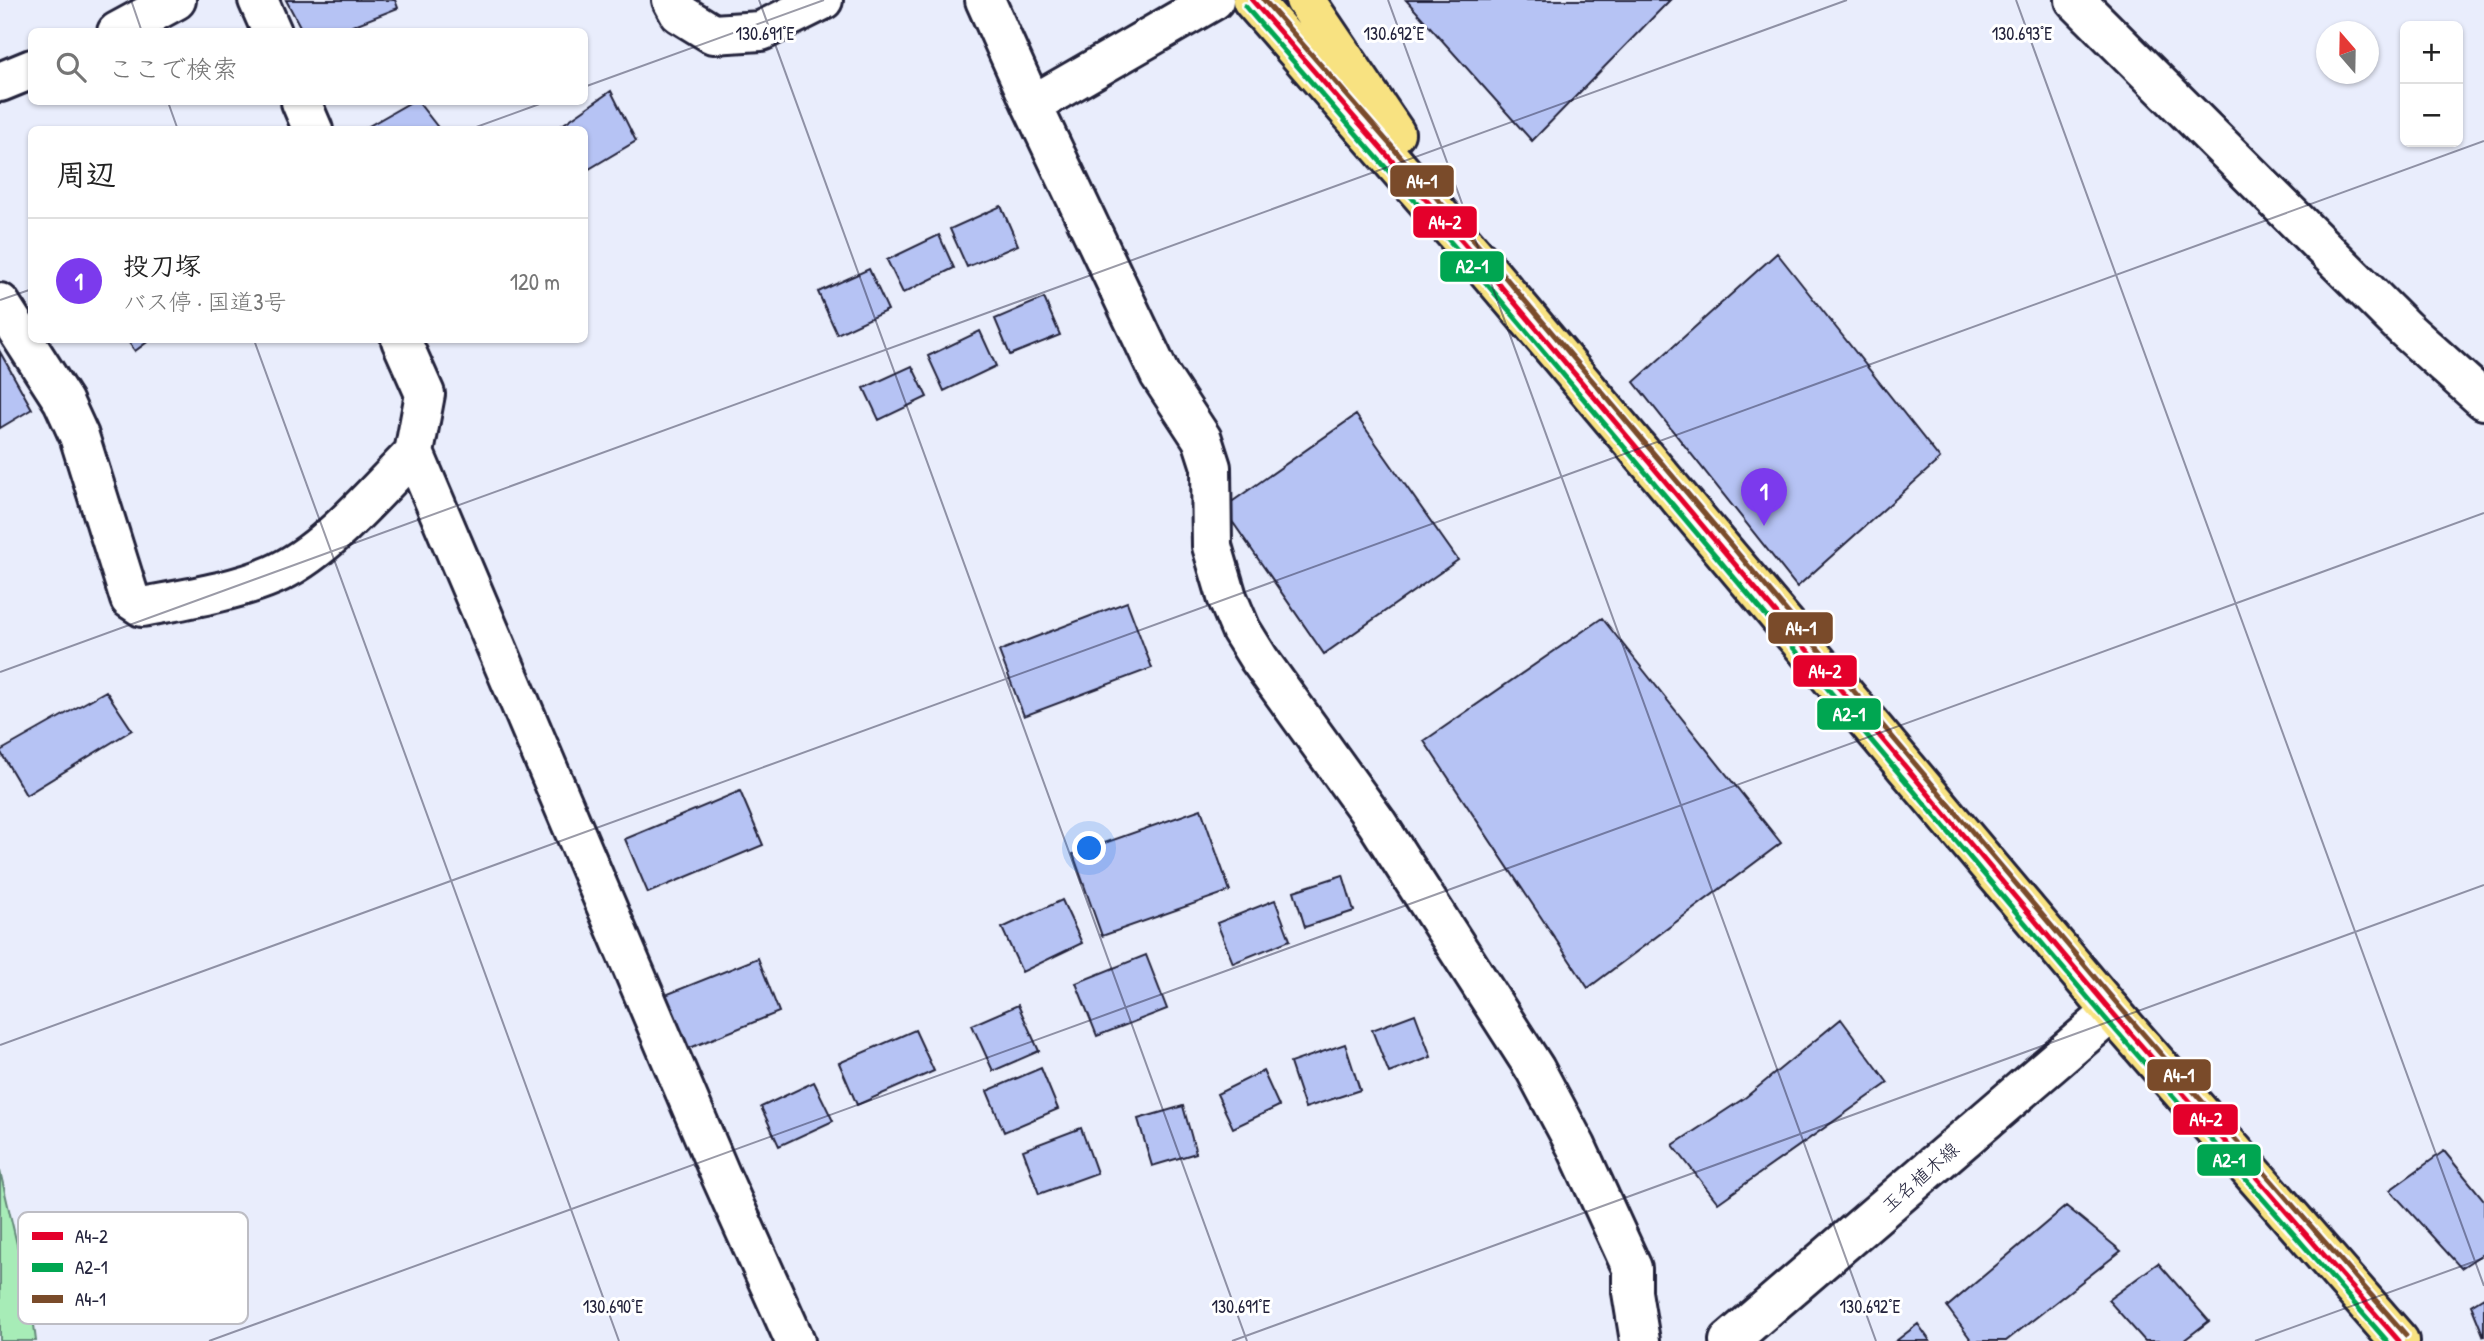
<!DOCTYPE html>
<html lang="ja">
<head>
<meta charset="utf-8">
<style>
  :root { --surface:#fff; --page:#f2f2f2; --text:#222; --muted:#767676; --line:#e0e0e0; --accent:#7c3aed }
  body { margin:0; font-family:"Patrick Hand","Klee One",sans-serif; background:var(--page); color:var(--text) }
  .controls { position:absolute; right:21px; top:21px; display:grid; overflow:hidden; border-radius:10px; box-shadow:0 2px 5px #0004 }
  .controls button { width:63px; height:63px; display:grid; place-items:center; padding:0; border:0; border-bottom:2px solid var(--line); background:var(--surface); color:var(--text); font:35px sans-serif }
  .compass { position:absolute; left:2316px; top:21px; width:63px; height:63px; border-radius:50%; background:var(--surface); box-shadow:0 2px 5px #0004; rotate:340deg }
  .you { position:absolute; left:1090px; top:849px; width:24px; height:24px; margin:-18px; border:5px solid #fff; border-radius:50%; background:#1a73e8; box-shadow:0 0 0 10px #1a73e833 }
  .badge { display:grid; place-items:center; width:46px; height:46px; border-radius:50%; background:var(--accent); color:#fff; font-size:23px; font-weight:700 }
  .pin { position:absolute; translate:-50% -58px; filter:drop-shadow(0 2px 4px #0008) }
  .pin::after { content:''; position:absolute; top:37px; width:24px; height:21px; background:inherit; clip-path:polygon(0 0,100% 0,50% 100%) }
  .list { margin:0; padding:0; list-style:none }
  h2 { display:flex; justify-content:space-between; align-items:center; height:91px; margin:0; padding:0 28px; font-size:30px }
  h2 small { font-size:23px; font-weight:400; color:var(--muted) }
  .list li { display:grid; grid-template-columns:46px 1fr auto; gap:21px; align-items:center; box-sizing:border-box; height:126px; padding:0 28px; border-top:2px solid var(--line) }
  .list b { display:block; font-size:26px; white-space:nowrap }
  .list p { margin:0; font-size:23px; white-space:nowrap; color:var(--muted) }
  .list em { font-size:23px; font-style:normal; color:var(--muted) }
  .icon { flex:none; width:38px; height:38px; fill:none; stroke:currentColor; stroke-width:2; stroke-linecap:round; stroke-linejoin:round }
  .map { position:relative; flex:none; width:2484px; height:1341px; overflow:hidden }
  .search { position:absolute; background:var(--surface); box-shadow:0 2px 5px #0004; left:28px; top:28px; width:560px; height:77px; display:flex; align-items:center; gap:18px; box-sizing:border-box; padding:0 24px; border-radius:10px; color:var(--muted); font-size:26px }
  .panel { position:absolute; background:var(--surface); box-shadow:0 2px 5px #0004; left:28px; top:126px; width:560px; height:217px; border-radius:10px }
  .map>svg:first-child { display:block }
</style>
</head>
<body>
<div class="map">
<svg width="2484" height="1341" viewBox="0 0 2484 1341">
  <rect width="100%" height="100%" fill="#e9edfc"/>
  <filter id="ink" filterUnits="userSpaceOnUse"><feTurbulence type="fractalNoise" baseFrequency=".0143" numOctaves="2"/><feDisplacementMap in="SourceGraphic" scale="14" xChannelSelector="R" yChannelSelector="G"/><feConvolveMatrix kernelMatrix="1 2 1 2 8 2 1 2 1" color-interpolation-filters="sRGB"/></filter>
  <g filter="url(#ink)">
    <!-- green -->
    <path fill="#a7ecb7" stroke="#648779" stroke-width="2" d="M0 1171 32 1309 36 1341H0Z"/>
    <!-- building -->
    <path fill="#b6c3f4" stroke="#22223b" stroke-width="2" d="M286 0H395L398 8 337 32H303Z
      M1406 0H1670L1532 141Z
      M611 91 636 141 584 172V130H555Z
      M411 102H418L440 130H362Z
      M1001 206 1018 245 967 267 950 229Z
      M939 235 954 268 903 293 887 260Z
      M1777 253 1940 459 1797 587 1634 382Z
      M869 269 888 310 837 334 818 292Z
      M1044 298 1060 335 1010 355 995 319Z
      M980 331 996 366 944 391 928 356Z
      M127 340H150L135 351Z
      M0 352 32 409 0 428Z
      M912 366 927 397 879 420 864 388Z
      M1356 415 1458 560 1324 654 1223 508Z
      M1127 602 1152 668 1024 716 999 651Z
      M1602 618 1781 843 1588 988 1424 741Z
      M106 691 132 730 26 795 0 751Z
      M740 791 763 845 648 893 625 839Z
      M1201 809 1230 891 1102 936 1073 854Z
      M1343 875 1354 911 1305 927 1294 891Z
      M1062 900 1082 943 1022 972 1002 928Z
      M1275 900 1290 940 1233 963 1217 923Z
      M1146 955 1167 1009 1097 1036 1076 983Z
      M758 958 779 1012 680 1052 658 998Z
      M1018 1005 1039 1051 993 1071 972 1025Z
      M1415 1014 1431 1057 1389 1073 1372 1030Z
      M1841 1019 1888 1083 1718 1203 1673 1145 1746 1097Z
      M915 1030 934 1071 857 1105 839 1063Z
      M1345 1044 1360 1090 1305 1108 1290 1063Z
      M1041 1068 1058 1109 1004 1132 987 1091Z
      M1263 1071 1279 1106 1233 1128 1217 1094Z
      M814 1082 833 1121 779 1146 761 1107Z
      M1183 1106 1196 1153 1152 1166 1138 1119Z
      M1081 1128 1097 1173 1039 1194 1023 1150Z
      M2444 1151 2484 1200V1253L2461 1268 2390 1190Z
      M2066 1206 2121 1251 2006 1341H1972L1947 1307Z
      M2158 1263 2209 1321 2183 1341H2145L2108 1300Z
      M2484 1297V1337L2471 1305Z
      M1918 1324 1930 1341H1896Z"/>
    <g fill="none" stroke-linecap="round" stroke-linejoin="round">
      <!-- minor casing -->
      <g stroke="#22223b" stroke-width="44">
        <path id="minor" d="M258 0 272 32
          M672 0 679 13 713 34 761 31 823 0
          M985 0 1032 105 1214 0
          M2075 0 2405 329 2484 400
          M117 32 176 0
          M0 82 32 69
          M301 102 313 130
          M1032 105 1160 375 1202 439 1211 467 1212 546 1227 597 1241 630 1259 659 1377 823 1535 1069 1576 1146 1632 1268V1292L1640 1341
          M0 303 63 401 79 436 130 599 142 607C184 599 233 592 273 575 324 554 375 492 414 453
          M401 340 425 394 414 453 720 1174 795 1341"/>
      </g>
      <!-- secondary casing -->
      <g stroke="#22223b" stroke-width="44">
        <path id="secondary" d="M1729 1341 2112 1012"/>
      </g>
      <!-- trunk casing -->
      <g stroke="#22223b" stroke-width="44">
        <path id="trunk" d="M1252 0 1488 271 2112 1012 2399 1341
          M1305 0 1395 133"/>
      </g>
      <!-- minor -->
      <use href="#minor" stroke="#fff" stroke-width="38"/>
      <!-- secondary -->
      <use href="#secondary" stroke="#fff" stroke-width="38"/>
      <!-- trunk -->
      <use href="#trunk" stroke="#f8e281" stroke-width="38"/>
      <!-- bus-1 casing -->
      <g stroke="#fff" stroke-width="10">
        <path id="bus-1" d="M1252 0 1488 271 2112 1012 2399 1341"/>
      </g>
      <!-- bus-2 casing -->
      <g stroke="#fff" stroke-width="10">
        <path id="bus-2" d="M1245 6 1481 277 2105 1018 2387 1341"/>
      </g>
      <!-- bus-3 casing -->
      <g stroke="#fff" stroke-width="10">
        <path id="bus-3" d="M1264 0 1495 265 2119 1006 2406 1335"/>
      </g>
      <!-- bus-1 -->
      <use href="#bus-1" stroke="#e4002b" stroke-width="5"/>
      <!-- bus-2 -->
      <use href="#bus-2" stroke="#00a651" stroke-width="5"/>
      <!-- bus-3 -->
      <use href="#bus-3" stroke="#7a4b2a" stroke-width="5"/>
    </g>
  </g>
  <!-- ticks -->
  <path fill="none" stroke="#22223b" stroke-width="2" stroke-opacity="0.45" d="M131 0 142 32M759 0 1247 1341M1388 0 1876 1341M2016 0 2484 1286M584 87 824 0M168 102 178 130M468 130 545 102M0 300 32 289M254 340 619 1341M0 672 1847 0M0 1045 2484 141M209 1341 2484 513M1232 1341 2484 885M2255 1341 2484 1258"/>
  <g text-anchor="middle" stroke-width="6" stroke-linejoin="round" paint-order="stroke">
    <!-- street labels -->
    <g font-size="19" fill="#22223b" stroke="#fff">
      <text transform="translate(1920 1177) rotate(-41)" y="7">玉名植木線</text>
    </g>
  </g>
  <!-- legend -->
  <rect x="18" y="1212" width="230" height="112" rx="10" fill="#fff" stroke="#bdbdc4" stroke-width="2"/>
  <rect x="32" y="1232" width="31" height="8" fill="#e4002b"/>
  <rect x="32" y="1263" width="31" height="9" fill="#00a651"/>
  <rect x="32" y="1295" width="31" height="8" fill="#7a4b2a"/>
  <g font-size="19" fill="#22223b">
    <text x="75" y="1243">A4-2</text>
    <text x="75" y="1274">A2-1</text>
    <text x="75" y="1306">A4-1</text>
  </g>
  <g font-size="18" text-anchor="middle" fill="#22223b" stroke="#fff" stroke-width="6" stroke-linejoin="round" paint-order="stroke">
    <text x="765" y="40">130.691°E</text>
    <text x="1394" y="40">130.692°E</text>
    <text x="2022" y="40">130.693°E</text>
    <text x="613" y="1313">130.690°E</text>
    <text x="1241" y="1313">130.691°E</text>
    <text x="1870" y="1313">130.692°E</text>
  </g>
  <g stroke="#fff" stroke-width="2.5">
    <rect x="1389" y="164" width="66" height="34" rx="7" fill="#7a4b2a"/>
    <rect x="1412" y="205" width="66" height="34" rx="7" fill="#e4002b"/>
    <rect x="1439" y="250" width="66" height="33" rx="7" fill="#00a651"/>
    <rect x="1767" y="611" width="67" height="34" rx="7" fill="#7a4b2a"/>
    <rect x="1792" y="654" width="66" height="34" rx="7" fill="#e4002b"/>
    <rect x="1816" y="697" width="66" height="34" rx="7" fill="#00a651"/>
    <rect x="2146" y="1058" width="66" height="34" rx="7" fill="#7a4b2a"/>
    <rect x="2172" y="1103" width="67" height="33" rx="7" fill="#e4002b"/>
    <rect x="2196" y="1143" width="66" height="34" rx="7" fill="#00a651"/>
  </g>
  <g font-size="19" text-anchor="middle" font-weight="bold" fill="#fff">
    <text x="1422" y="188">A4-1</text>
    <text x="1445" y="229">A4-2</text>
    <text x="1472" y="273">A2-1</text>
    <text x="1801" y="635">A4-1</text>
    <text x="1825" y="678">A4-2</text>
    <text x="1849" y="721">A2-1</text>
    <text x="2179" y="1082">A4-1</text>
    <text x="2206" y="1126">A4-2</text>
    <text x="2229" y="1167">A2-1</text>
  </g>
</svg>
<div class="controls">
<button>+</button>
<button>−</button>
</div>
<svg class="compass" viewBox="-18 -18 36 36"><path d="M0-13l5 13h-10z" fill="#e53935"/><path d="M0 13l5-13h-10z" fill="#767676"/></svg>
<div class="you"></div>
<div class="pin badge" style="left:1764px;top:526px">1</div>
<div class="search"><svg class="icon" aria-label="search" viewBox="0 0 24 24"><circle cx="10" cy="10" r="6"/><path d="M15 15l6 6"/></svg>ここで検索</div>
<section class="panel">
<h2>周辺<small></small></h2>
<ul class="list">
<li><span class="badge">1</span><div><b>投刀塚</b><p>バス停 · 国道3号</p></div><em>120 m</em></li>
</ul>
</section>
</div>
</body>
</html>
